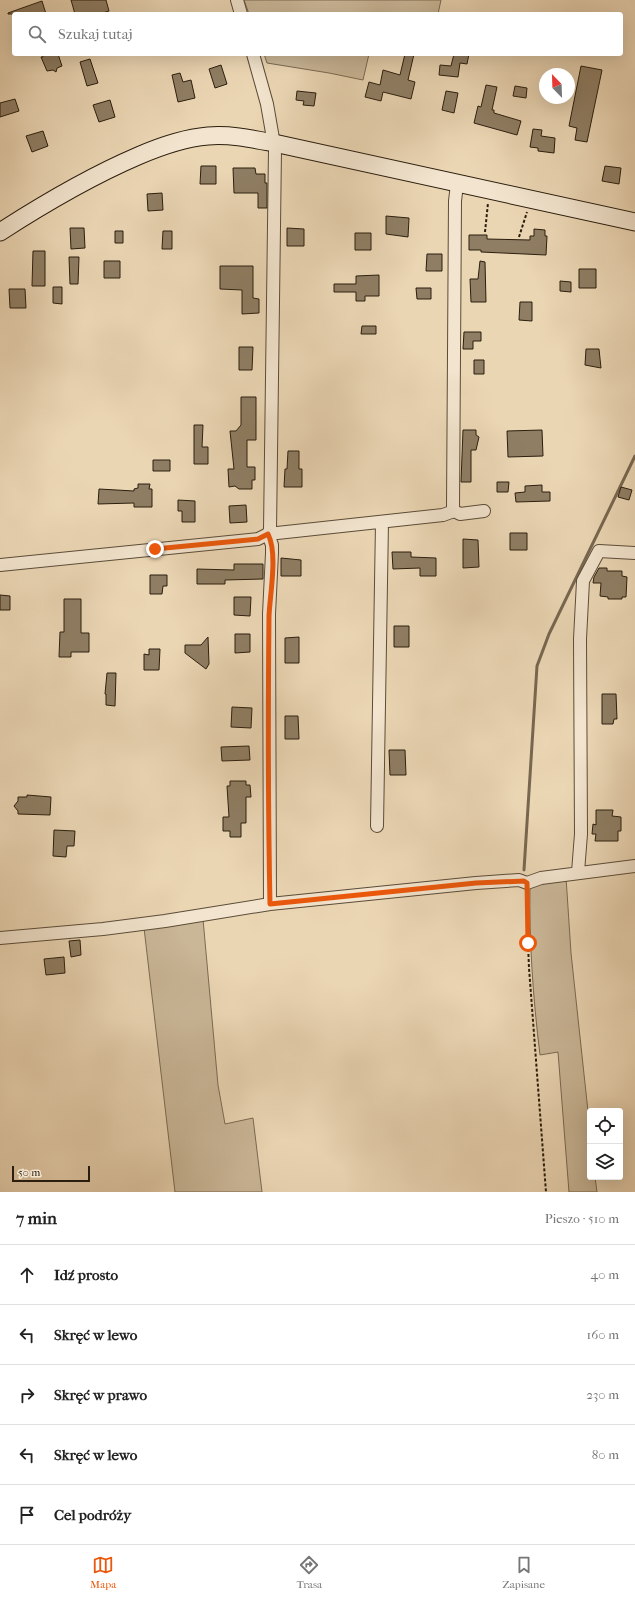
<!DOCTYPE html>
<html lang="pl">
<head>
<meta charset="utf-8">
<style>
  :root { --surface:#fff; --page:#f6f6f6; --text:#222; --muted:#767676; --line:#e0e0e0; --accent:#ea580c }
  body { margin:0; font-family:"IM FELL French Canon",serif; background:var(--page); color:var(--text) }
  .controls { position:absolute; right:12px; bottom:12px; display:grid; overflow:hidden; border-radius:4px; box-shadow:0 4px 16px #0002 }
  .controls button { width:36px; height:36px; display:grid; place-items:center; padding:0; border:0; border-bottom:1px solid var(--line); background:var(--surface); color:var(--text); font:20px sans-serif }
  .compass { position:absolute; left:539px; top:68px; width:36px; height:36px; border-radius:50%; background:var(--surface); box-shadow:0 4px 16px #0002; rotate:337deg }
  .scale { position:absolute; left:12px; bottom:10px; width:78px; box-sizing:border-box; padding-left:4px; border:2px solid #2b1e0e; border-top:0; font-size:11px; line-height:14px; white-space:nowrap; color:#2b1e0e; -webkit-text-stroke:3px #f2e4ce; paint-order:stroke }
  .stop { position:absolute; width:12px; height:12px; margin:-9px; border:3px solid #ea580c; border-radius:50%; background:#fff }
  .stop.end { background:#ea580c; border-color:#fff; box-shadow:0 1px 4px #0008 }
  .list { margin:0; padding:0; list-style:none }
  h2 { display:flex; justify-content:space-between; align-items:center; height:52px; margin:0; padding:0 16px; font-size:17px }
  h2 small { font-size:13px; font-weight:400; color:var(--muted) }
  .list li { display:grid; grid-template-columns:26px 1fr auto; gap:12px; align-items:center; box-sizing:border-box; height:60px; padding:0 16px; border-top:1px solid var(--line) }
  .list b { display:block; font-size:15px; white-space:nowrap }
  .list em { font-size:13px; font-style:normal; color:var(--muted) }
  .icon { flex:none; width:22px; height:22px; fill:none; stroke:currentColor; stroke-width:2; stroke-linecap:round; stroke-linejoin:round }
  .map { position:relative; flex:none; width:635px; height:1192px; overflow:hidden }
  .search { position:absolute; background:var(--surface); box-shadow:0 4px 16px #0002; left:12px; right:12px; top:12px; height:44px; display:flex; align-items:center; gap:10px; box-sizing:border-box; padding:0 14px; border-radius:4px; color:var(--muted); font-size:15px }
  .sheet { height:352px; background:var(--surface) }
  nav { display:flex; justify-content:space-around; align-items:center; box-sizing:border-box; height:56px; border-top:1px solid var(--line); background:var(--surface); font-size:11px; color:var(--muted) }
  nav a { display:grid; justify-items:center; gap:2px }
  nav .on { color:var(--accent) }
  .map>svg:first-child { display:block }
</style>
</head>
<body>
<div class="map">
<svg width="635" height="1192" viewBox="0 0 635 1192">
  <rect width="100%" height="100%" fill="#ebd6b4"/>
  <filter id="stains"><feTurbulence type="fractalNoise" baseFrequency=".005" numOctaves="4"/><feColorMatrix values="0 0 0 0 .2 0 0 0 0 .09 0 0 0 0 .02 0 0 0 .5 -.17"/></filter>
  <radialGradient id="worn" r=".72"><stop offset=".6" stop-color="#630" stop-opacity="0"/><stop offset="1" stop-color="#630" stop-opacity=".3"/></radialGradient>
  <!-- green -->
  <path fill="#cab798" stroke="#7a6a53" d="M244 0H441L438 14H249Z
    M264 54H369L363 80 329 73 267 63Z
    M566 877 571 953 590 1130V1177H595L597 1192H569L558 1052 540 1055C533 998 529 941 530 884Z
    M203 919 218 1085 225 1124 253 1118 262 1192H175L144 928Z"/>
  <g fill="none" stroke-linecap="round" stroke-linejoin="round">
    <!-- stream -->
    <path stroke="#776750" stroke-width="3" d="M524 870 537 666 549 634 635 456"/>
  </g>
  <!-- building -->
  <path fill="#8f7e64" stroke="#2b1e0e" d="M71 0H106L109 11 99 14H75Z
    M42 1 46 14H8V13Z
    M42 54H58L62 66 57 68 56 72 53 70 47 71 41 57H43Z
    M405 54H414L408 80 415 82 411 99 383 92 381 101 365 97 369 82 380 85 383 70 400 75Z
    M454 54H469L467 64 460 63 458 77 439 75 440 65 451 66Z
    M90 59 98 83 87 86 80 62Z
    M221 65 227 84 215 88 209 69Z
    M581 66 602 70 587 142 575 140 577 128 569 126Z
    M180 73 183 82 191 80 195 98 178 102 172 75Z
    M486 85 497 87 492 110H494V113L521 121 517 135 474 123 478 106 481 107Z
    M515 86 527 88 526 98 513 96Z
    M297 91 316 93 314 106 303 105 304 101 296 100Z
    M446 91 458 93 454 113 442 110Z
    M15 99 19 111 0 117V103Z
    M110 100 115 117 99 122 93 105Z
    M533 129 542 130 541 136 555 138 554 153 538 151V148L530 147Z
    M43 131 48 146 32 152 26 136Z
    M201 166H216V184H200Z
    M605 166 621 168 619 184 602 181Z
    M233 168H255L256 174H265V183H267V208H258V193H234Z
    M162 193 163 210 148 211 147 194Z
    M386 216 409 218 408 237 386 234Z
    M70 228H84L85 248 71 249Z
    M287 228 304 229V246H287Z
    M534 229 545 230V236H547L546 255 481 252V250H469V235H487V239L530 240V236H534Z
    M115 231H123V243H115Z
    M163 231H172V249H162Z
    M355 233H371V250H355Z
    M33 251H45V286H32Z
    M427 254H442V271H426Z
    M69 257H79L78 284H70Z
    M104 261H120V278H104Z
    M480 261 485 262 486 302H471L470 279H478Z
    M220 266H253V298L259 299V313L242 314V290L220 289Z
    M579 269H596V288H579Z
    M379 275V296H365V301H356V292H334V284H356V276Z
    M560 281 571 282V292L560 291Z
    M53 287H62V304L53 303Z
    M416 288H431V299H417Z
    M9 289H25L26 308H10Z
    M520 302H532V321L519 320Z
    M362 326H376V334H361Z
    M464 332H481V341H473V349H463Z
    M239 347H253L252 370H239Z
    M586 349H599L601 368 585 365Z
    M474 360H484V374H474Z
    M241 397H256V440H247V467H255V480H252V489H239L235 486 229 487 228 469H234L230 431H236L241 425Z
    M194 425H203L202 447H208V464H194Z
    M463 430H476V435L479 437 476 450H471V482H461Z
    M542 430 543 456 508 457 507 431Z
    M288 451H299V469H302V487H284L285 469H287Z
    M153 460H170V471H153Z
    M497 482H509L508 492H497Z
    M138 484H150L149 489H152V507H134V503L98 504 99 489 134 491V489L138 488Z
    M542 485V492H550V501L516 502 515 493 525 492V486Z
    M621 487 632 490 629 500 618 497Z
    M178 500 195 501V522H182V511H178Z
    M246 505 247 522 230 523 229 506Z
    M510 533H527V550H510Z
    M463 539 478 540 479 567 463 568Z
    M392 552H411V557L436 558V576H420V568L393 569Z
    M281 558 301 560V576H281Z
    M234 564H263V579L225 580V584H197V569L234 570Z
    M599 568H607V571H622V576L627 577 626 597H622V599H608V597L600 596 601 583H593L594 577Z
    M150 575H167V586H163L162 594H150Z
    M0 595 10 596V610H0Z
    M234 597H251L250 616 234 615Z
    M64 599H81V633H89V652H71V657H59L60 632H64Z
    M394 626H409V647H394Z
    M235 634H250V652L235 653Z
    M208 637 209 664 206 669 185 653V645H201Z
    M299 637V663H285V638Z
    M149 649H160L159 670H144V654L149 655Z
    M107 673H116L115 706 106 705V694H105Z
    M602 694H616L617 719H614L613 724H602Z
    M232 707 252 708 251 728 231 727Z
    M285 716H298L299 739H285Z
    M249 746 250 760 222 761 221 747Z
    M389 750H405L406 775H390Z
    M230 781H246V785H250L251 797H246V823H241V837H230V831H223V817H229L227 786H230Z
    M27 795 51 797 50 815 18 814V811L14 806 18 801V797H27Z
    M596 810H613L612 816 621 817V831H618V841H595L596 834H592L593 824 596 825Z
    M54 830 75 831 74 846H67L66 857 53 856Z
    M80 940 81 955 71 957 69 941Z
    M64 957 65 973 46 975 44 959Z"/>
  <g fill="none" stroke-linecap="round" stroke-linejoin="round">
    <!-- street casing -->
    <g stroke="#5b4c38" stroke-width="14">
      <path id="street" d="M237 0 241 14
        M457 184 455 201 453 507 454 511 460 514 484 511
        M268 534 272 545V553L269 614 270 904
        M268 534 443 515 454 511
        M0 565 258 539 268 534 270 530 275 150 267 104 253 54
        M377 826 382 522
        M578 872 581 834 580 639 583 581 599 551 635 553
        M0 938 103 929 165 921 270 904 476 883 519 880 527 883 541 878 635 866"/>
    </g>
    <!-- secondary casing -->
    <g stroke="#2b1e0e" stroke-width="19">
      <path id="secondary" d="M0 232C45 203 89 177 138 156 161 146 184 138 208 136 230 134 253 139 274 143L635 222"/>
    </g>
    <!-- path -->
    <path stroke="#2b1e0e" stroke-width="2" stroke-dasharray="3 2" stroke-linecap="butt" d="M485 232 488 203
      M519 237 527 212
      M526 894 529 968 546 1192"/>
    <!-- street -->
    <use href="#street" stroke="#f2e4ce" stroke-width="12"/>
    <!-- secondary -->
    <use href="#secondary" stroke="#f2e4ce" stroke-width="17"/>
  </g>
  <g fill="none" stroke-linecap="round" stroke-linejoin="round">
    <!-- route -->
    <path stroke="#ea580c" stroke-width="5" d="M155 549 258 539 268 534C278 554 270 593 269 616 268 712 268 808 270 904L476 883 524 881 527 883 528 943"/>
  </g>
  <rect width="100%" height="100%" filter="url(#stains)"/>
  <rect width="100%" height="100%" fill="url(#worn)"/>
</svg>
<div class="controls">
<button><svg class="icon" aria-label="locate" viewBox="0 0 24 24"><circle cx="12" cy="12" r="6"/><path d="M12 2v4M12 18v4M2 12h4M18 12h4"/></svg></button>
<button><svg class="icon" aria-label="layers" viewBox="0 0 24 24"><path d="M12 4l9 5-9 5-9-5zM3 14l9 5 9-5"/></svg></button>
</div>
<svg class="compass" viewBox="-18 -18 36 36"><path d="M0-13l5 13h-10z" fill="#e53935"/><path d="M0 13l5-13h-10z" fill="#767676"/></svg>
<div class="scale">50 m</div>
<div class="stop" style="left:528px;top:943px"></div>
<div class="stop end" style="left:155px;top:549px"></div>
<div class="search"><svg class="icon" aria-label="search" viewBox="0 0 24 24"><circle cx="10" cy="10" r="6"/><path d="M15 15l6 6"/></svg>Szukaj tutaj</div>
</div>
<section class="sheet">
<h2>7 min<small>Pieszo · 510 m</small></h2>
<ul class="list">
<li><svg class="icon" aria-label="ahead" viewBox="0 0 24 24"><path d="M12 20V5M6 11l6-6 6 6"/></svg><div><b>Idź prosto</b></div><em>40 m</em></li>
<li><svg class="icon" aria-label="left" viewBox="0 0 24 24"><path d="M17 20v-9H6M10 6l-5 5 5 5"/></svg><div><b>Skręć w lewo</b></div><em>160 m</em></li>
<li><svg class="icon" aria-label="right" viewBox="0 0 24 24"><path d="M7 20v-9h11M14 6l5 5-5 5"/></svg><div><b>Skręć w prawo</b></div><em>230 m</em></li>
<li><svg class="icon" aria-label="left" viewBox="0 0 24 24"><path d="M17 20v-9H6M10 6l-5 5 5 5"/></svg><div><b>Skręć w lewo</b></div><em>80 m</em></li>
<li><svg class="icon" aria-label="arrive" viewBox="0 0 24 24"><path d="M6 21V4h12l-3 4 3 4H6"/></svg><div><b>Cel podróży</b></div></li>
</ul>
</section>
<nav>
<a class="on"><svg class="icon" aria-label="map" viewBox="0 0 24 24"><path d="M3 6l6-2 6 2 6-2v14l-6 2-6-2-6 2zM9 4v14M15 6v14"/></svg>Mapa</a>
<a><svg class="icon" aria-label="directions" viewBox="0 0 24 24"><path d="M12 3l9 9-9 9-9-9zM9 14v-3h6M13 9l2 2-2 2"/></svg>Trasa</a>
<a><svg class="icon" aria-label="saved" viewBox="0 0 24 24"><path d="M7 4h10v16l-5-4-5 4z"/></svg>Zapisane</a>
</nav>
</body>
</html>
